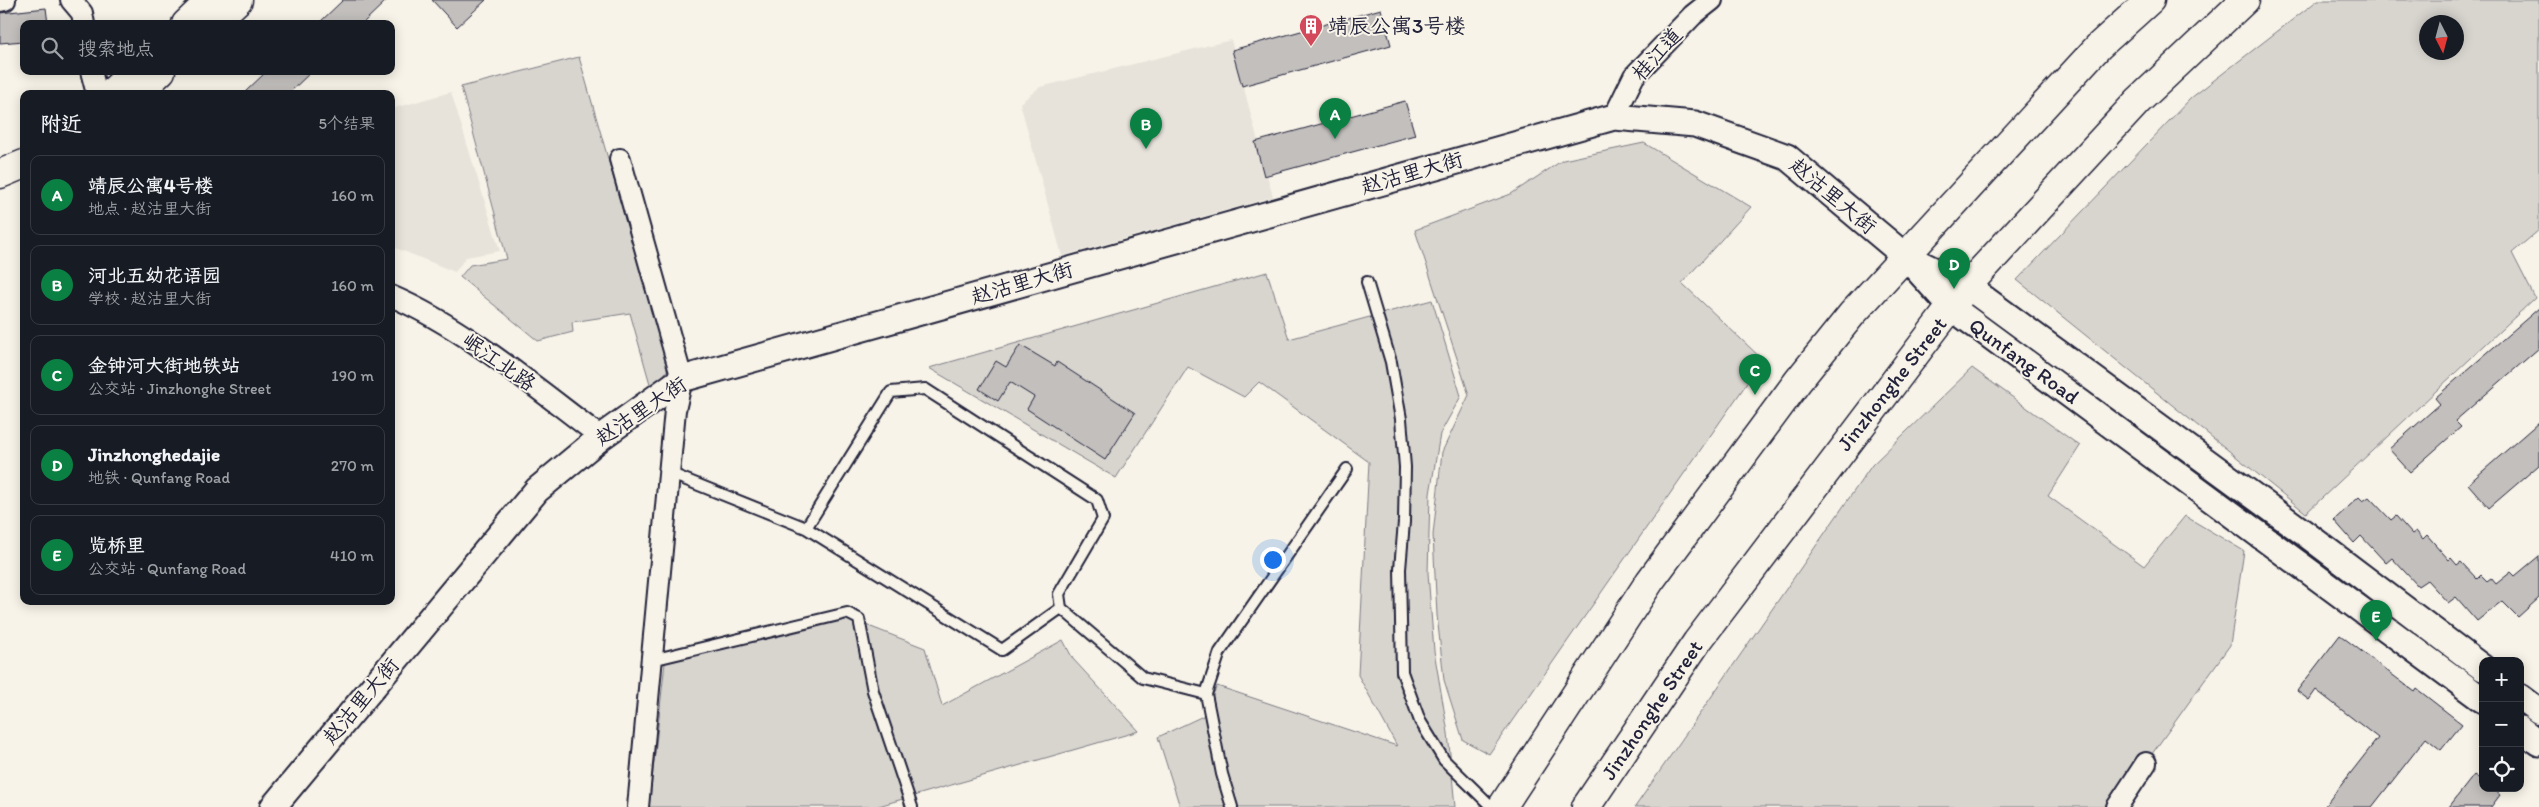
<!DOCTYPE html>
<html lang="zh">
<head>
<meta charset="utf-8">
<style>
  :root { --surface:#171b24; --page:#242831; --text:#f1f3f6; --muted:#9ea1a6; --line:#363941; --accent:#0b8043 }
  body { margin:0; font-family:Itim,"LXGW WenKai TC",sans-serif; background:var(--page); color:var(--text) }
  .controls { position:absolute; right:15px; bottom:15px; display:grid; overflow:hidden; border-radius:10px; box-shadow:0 2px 12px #0003 }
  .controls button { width:45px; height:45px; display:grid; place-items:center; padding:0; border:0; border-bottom:1px solid var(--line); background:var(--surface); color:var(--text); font:25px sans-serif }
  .compass { position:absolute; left:2419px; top:15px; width:45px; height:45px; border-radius:50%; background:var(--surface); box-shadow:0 2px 12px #0003; rotate:174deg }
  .you { position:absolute; left:1272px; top:559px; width:18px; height:18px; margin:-12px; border:4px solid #fff; border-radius:50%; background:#1a73e8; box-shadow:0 0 0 8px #1a73e833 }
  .badge { display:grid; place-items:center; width:32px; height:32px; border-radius:50%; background:var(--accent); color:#fff; font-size:16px; font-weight:700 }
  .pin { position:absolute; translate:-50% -41px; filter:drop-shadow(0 1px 2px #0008) }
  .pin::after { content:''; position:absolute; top:26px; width:18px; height:15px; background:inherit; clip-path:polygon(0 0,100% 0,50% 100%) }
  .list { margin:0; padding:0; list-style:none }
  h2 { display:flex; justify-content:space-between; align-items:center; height:65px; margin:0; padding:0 20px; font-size:21px }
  h2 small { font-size:16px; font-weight:400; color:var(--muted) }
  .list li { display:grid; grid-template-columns:32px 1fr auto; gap:15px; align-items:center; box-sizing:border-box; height:80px; margin:0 10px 10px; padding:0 10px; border:1px solid var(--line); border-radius:10px }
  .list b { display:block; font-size:19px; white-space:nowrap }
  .list p { margin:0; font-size:16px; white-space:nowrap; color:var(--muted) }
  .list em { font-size:16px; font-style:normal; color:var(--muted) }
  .icon { flex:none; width:28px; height:28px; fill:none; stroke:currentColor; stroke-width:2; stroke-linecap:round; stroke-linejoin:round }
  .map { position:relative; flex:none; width:2539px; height:807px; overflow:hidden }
  .search { position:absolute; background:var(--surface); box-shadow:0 2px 12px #0003; left:20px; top:20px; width:375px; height:55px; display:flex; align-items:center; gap:12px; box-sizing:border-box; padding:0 18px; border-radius:10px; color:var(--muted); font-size:19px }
  .panel { position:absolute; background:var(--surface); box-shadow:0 2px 12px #0003; left:20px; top:90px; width:375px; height:515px; border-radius:10px }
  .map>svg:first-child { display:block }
</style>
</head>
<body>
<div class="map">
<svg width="2539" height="807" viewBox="0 0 2539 807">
  <rect width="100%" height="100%" fill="#f7f3e8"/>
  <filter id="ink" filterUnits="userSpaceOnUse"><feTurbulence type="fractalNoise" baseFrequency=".02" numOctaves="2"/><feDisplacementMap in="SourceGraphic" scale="10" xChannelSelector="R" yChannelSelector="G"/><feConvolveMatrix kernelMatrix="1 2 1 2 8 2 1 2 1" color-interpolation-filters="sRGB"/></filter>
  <g filter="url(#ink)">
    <!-- built -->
    <path fill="#e7e3db" d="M1231 40 1273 197 1062 256 1020 103 1040 87Z
      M451 92 500 251 466 257 455 272 391 246V109Z"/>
    <!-- green -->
    <path fill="#d8d5cf" stroke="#7d7c85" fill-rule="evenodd" d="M2318 0H2539V230L2512 253 2535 298 2306 513 2017 280 2191 98ZM2426 22H2456V52H2426Z
      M579 57 668 369 652 391 630 313 572 322 573 332 538 341 460 277 470 265 507 259 461 87Z
      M1644 143 1751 207 1682 283 1763 360 1489 754 1463 740 1444 680 1437 615 1433 535 1442 452 1469 395 1415 230 1511 194 1563 160Z
      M1267 272 1289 339 1432 300 1461 396 1440 434 1430 494 1428 573 1434 651 1448 733 1455 807H1180L1158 737 1203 716 1217 686 1397 746 1358 675 1369 462 1259 382 1244 397 1188 367 1116 478 929 368Z
      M1972 368 2080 446 2048 496 2144 566 2185 516 2244 551 2230 645 2114 807H1635L1872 465Z
      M848 618 925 648 942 706 1063 640 1073 659 1139 731 875 807H649L665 663Z"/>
    <!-- building -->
    <path fill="#c2bfbd" stroke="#22223b" d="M343 0H387L362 24H318Z
      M432 0H486L457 27Z
      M46 8 48 24H24V41L0 43V13Z
      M1381 9 1391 45 1242 86 1232 50Z
      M267 71H312L288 94H243Z
      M1405 101 1415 135 1264 176 1255 142Z
      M2539 308V348L2455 421 2461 427 2410 472 2389 449 2440 404 2435 398Z
      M1020 345 1055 366 1057 362 1135 413 1105 460 1027 409 1034 397 1010 382 998 401 979 389 996 361 1006 367Z
      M2539 422V465L2489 508 2468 484Z
      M2359 497 2363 501 2369 497 2391 520 2396 516 2412 534 2416 531 2423 539 2427 535 2449 560 2451 558 2457 565 2461 562 2477 579 2481 575 2487 581 2491 578 2496 584 2511 572 2515 576 2539 556V598L2518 617 2502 601 2477 621 2456 597 2448 603 2427 580 2418 586 2392 558 2386 563 2361 536 2354 543 2334 520Z
      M2340 635 2415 692 2417 689 2462 724 2441 750 2426 738 2372 807H2324L2378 738 2316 690 2309 700 2297 691Z
      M2474 775 2483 781V788H2492L2500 795 2491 807H2449Z"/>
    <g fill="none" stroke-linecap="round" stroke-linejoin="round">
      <!-- service casing -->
      <g stroke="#22223b" stroke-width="14">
        <path id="service" d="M1367 282 1391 362 1401 419 1405 467 1404 522 1400 569 1402 672 1420 721 1444 760 1492 807
          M669 473 806 528 1002 650 1061 608 1143 678 1206 694
          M806 528 891 392 925 389 1097 500 1103 519 1059 594 1061 608
          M652 660 847 613 859 619 873 691 912 807
          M1232 807 1222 774 1206 694 1220 652 1347 469"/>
      </g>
      <!-- minor casing -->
      <g stroke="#22223b" stroke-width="24">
        <path id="minor" d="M71 0 82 13 84 24
          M0 1 5 0
          M91 71 97 94
          M1614 117 1634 76 1693 15 1712 0
          M620 159 682 379 675 410 638 807
          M391 296C464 327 537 389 601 437
          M2117 807 2146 763"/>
      </g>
      <!-- tertiary casing -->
      <g stroke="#22223b" stroke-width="29">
        <path id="tertiary" d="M1917 262 1967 286 2307 535 2483 668
          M2520 697 2539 711
          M2520 729 2539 743
          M273 807 537 490 601 437 682 379 1614 117 1695 124 1787 157 1905 256 1951 307 2483 700"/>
      </g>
      <!-- secondary casing -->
      <g stroke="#22223b" stroke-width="31">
        <path id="secondary" d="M186 24 211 0
          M212 24 238 0
          M110 94 134 71
          M137 94 161 71
          M0 174 24 164"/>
      </g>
      <!-- primary casing -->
      <g stroke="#22223b" stroke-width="31">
        <path id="primary" d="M1502 807 1650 581 1798 381 1852 314 2099 46 2150 0
          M1586 807 1697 642 1967 286 2138 101 2245 0"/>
      </g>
      <!-- service -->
      <use href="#service" stroke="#f7f3e8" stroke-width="10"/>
      <!-- minor -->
      <use href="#minor" stroke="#f7f3e8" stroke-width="20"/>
      <!-- tertiary -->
      <use href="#tertiary" stroke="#f7f3e8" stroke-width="25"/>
      <!-- secondary -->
      <use href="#secondary" stroke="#f7f3e8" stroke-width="28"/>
      <!-- primary -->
      <use href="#primary" stroke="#f7f3e8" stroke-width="28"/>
    </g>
  </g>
  <!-- icons -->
  <defs>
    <g id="building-pin" transform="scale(1.25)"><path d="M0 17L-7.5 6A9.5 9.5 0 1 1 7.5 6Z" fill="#d1495b" stroke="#f7f3e8"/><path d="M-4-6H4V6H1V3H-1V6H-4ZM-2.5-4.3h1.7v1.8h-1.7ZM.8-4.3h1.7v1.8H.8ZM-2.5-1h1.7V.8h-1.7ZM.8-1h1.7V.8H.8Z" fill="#fff"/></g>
  </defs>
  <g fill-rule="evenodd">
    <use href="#building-pin" x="1311" y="26"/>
  </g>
  <g text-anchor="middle" stroke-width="4" stroke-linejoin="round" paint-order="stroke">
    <!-- poi labels -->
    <g font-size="21" fill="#22223b" stroke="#f7f3e8" text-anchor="start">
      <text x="1328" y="33">靖辰公寓3号楼</text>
    </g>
    <!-- street labels -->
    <g font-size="21" fill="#22223b" stroke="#f7f3e8">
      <text transform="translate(1657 54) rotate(-48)" y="7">桂江道</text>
      <text transform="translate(1412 173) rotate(-16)" y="7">赵沽里大街</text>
      <text transform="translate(1833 196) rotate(40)" y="7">赵沽里大街</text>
      <text transform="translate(1022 283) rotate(-16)" y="7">赵沽里大街</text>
      <text transform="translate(2024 361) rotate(36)" y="7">Qunfang Road</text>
      <text transform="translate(499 362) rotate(35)" y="7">岷江北路</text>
      <text transform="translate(1892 384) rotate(-52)" y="7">Jinzhonghe Street</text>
      <text transform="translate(641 411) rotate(-34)" y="7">赵沽里大街</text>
      <text transform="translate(361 701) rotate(-50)" y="7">赵沽里大街</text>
      <text transform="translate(1652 710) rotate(-56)" y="7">Jinzhonghe Street</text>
    </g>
  </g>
</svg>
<div class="controls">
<button>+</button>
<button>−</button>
<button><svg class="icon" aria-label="locate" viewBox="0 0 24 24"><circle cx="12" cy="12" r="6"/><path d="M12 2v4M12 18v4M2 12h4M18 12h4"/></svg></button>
</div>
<svg class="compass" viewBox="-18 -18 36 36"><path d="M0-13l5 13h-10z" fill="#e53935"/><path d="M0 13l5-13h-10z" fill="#9ea1a6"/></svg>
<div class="you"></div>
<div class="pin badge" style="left:1335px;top:139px">A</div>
<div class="pin badge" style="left:1146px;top:149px">B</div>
<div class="pin badge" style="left:1755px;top:395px">C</div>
<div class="pin badge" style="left:1954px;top:289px">D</div>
<div class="pin badge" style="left:2376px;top:641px">E</div>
<div class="search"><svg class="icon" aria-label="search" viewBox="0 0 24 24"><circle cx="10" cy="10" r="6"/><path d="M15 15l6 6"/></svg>搜索地点</div>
<section class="panel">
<h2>附近<small>5个结果</small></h2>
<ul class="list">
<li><span class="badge">A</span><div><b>靖辰公寓4号楼</b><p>地点 · 赵沽里大街</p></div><em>160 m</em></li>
<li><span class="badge">B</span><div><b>河北五幼花语园</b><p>学校 · 赵沽里大街</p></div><em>160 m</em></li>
<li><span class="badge">C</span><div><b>金钟河大街地铁站</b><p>公交站 · Jinzhonghe Street</p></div><em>190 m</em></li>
<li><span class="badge">D</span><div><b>Jinzhonghedajie</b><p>地铁 · Qunfang Road</p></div><em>270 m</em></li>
<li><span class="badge">E</span><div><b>览桥里</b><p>公交站 · Qunfang Road</p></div><em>410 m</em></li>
</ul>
</section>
</div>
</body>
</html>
